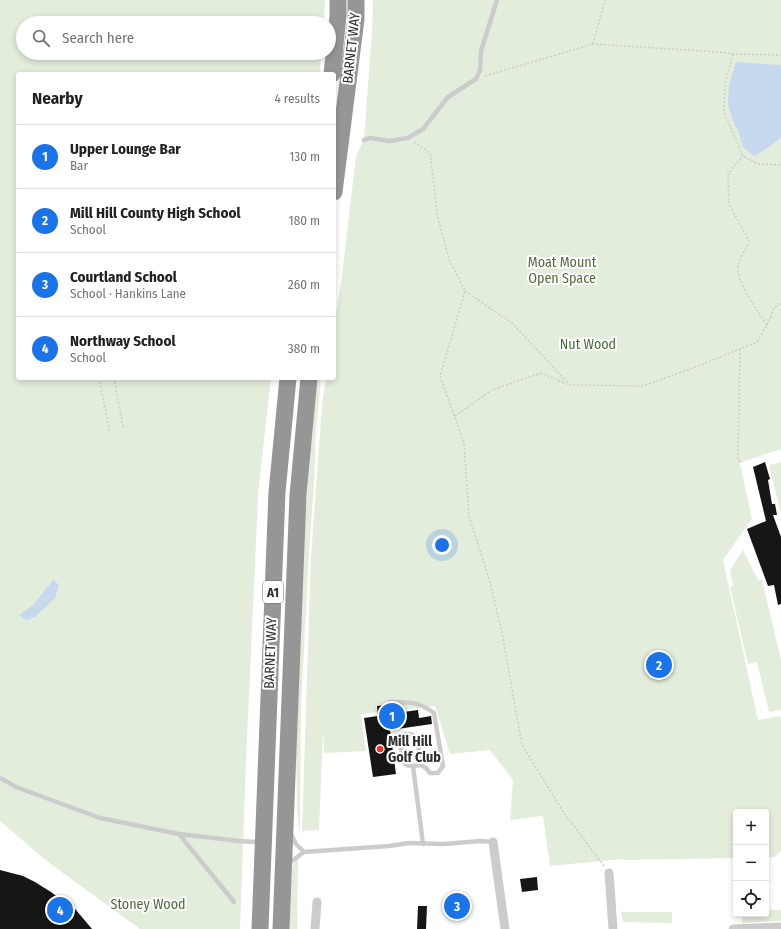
<!DOCTYPE html>
<html lang="en">
<head>
<meta charset="utf-8">
<style>
  :root { --surface:#fff; --page:#f2f2f2; --text:#202124; --muted:#757577; --line:#e0e0e0; --accent:#1a73e8 }
  body { margin:0; font-family:"Fira Sans Condensed",sans-serif; background:var(--page); color:var(--text) }
  .controls { position:absolute; right:12px; bottom:12px; display:grid; overflow:hidden; border-radius:4px; box-shadow:0 2px 6px #0003 }
  .controls button { width:36px; height:36px; display:grid; place-items:center; padding:0; border:0; border-bottom:1px solid var(--line); background:var(--surface); color:var(--text); font:20px sans-serif }
  .you { position:absolute; left:442px; top:545px; width:14px; height:14px; margin:-10px; border:3px solid #fff; border-radius:50%; background:#1a73e8; box-shadow:0 0 0 6px #1a73e833 }
  .badge { display:grid; place-items:center; width:26px; height:26px; border-radius:50%; background:var(--accent); color:#fff; font-size:13px; font-weight:700 }
  .pin { position:absolute; translate:-50% -50%; border:2px solid #fff; box-shadow:0 1px 4px #0006 }
  .list { margin:0; padding:0; list-style:none }
  h2 { display:flex; justify-content:space-between; align-items:center; height:52px; margin:0; padding:0 16px; font-size:17px }
  h2 small { font-size:13px; font-weight:400; color:var(--muted) }
  .list li { display:grid; grid-template-columns:26px 1fr auto; gap:12px; align-items:center; box-sizing:border-box; height:64px; padding:0 16px; border-top:1px solid var(--line) }
  .list b { display:block; font-size:15px; white-space:nowrap }
  .list p { margin:0; font-size:13px; white-space:nowrap; color:var(--muted) }
  .list em { font-size:13px; font-style:normal; color:var(--muted) }
  .icon { flex:none; width:22px; height:22px; fill:none; stroke:currentColor; stroke-width:2; stroke-linecap:round; stroke-linejoin:round }
  .map { position:relative; flex:none; width:781px; height:929px; overflow:hidden }
  .search { position:absolute; background:var(--surface); box-shadow:0 2px 6px #0003; left:16px; top:16px; width:320px; height:44px; display:flex; align-items:center; gap:10px; box-sizing:border-box; padding:0 14px; border-radius:22px; color:var(--muted); font-size:15px }
  .panel { position:absolute; background:var(--surface); box-shadow:0 2px 6px #0003; left:16px; top:72px; width:320px; height:308px; border-radius:4px }
  .map>svg:first-child { display:block }
</style>
</head>
<body>
<div class="map">
<svg width="781" height="929" viewBox="0 0 781 929">
  <rect width="100%" height="100%" fill="#fff"/>
  <!-- green -->
  <path fill="#e3eddc" d="M0 0H325L324 23H23V53H321L320 74H18V378H271L258 494 257 521 246 761 240 929H140L48 862 0 821Z
    M373 0H781V449L740 463 752 519 723 560 758 720 781 716V851L775 857 766 858V812H736V858L626 860 622 859 550 866 543 816 510 820 513 780 490 750 450 754 435 706 361 714 366 751 324 753 323 732 319 830 302 831 311 557 322 405 326 378H334V326L341 283 356 156 364 139 372 32Z
    M317 378H321L316 430 314 484 309 551 301 707 300 834 297 807 296 752 305 519Z
    M781 462V513L769 465Z
    M743 550 758 580H762L781 660V710L769 712 757 662 748 664 730 587 733 586 730 570Z
    M298 859 297 929H288L292 867 294 863Z
    M766 910H781V921L742 923V914H766Z
    M621 912H672V923L623 922Z"/>
  <!-- water -->
  <path fill="#c7d9ee" d="M736 62 781 65V137L768 148 754 156 743 147 739 134 732 118 728 105 729 84Z
    M54 579 59 586 55 598 35 617 26 620 19 615 33 605Z"/>
  <!-- building -->
  <path fill="#161616" d="M765 462 770 479 768 480 772 504H775L777 515H773L781 537V604L778 605 774 585 768 586 747 529 766 521 753 467Z
    M387 705 389 714 418 710 419 718 431 716 432 724 390 730 396 774 373 777 364 718 378 716 377 706Z
    M0 870 23 876 35 882 51 892 63 901 65 899 76 910 92 929H0Z
    M537 877 538 890 522 892 520 879Z
    M418 906H427L426 929H417Z"/>
  <g fill="none" stroke-linecap="round" stroke-linejoin="round">
    <!-- path -->
    <path stroke="#ccc" stroke-width="1.5" stroke-dasharray="2 2" stroke-linecap="butt" d="M593 44 605 0
      M733 54 725 84 724 112 743 156 758 164 781 165
      M485 76 593 44 719 52 733 54 781 55
      M414 142 430 153 438 219 449 259 465 291 440 376 464 443 469 516 490 582 502 633 522 745 564 813 604 866
      M465 291 512 323 569 384
      M767 325 774 308 781 303
      M740 349 738 460H739L740 463
      M99 378 110 433
      M114 378 123 427
      M455 416 492 390 541 373 569 385 643 386 701 365 757 342 767 325C759 313 736 281 738 267 739 260 746 248 749 241L729 204 728 175 731 170 743 156"/>
    <!-- lane -->
    <path stroke="#ccc" stroke-width="4.5" d="M364 140 370 138 389 141 408 138 423 129 448 97 476 79 480 70 481 51 497 0
      M390 702C408 703 419 701 434 713L443 766 438 773H430L426 768 421 765
      M413 766 421 765 417 737 411 734H404L400 740 403 761 406 765 413 766 423 844
      M0 778 16 787 100 818 179 834 234 902
      M179 834 239 841 255 842 261 841
      M291 834 296 844 304 852
      M288 864 304 852 389 846 409 843 444 844 481 841 493 842"/>
    <!-- street -->
    <path stroke="#ccc" stroke-width="9" d="M493 842 505 929
      M609 873 613 929
      M315 929 317 902
      M733 929 781 927"/>
    <!-- highway -->
    <path stroke="#969696" stroke-width="17" d="M332 74 338 16V0
      M334 192 356 19V0
      M260 929 277 492 288 378
      M281 929 298 495 309 378"/>
  </g>
  <!-- markers -->
  <circle fill="#f23225" stroke="#fff" stroke-width="1.5" cx="380" cy="749" r="4"/>
  <g text-anchor="middle" stroke-width="4" stroke-linejoin="round" paint-order="stroke">
    <!-- shield labels -->
    <rect fill="#fff" stroke="#6d6d6d" stroke-width="1" x="263" y="581" width="20" height="22" rx="3"/>
    <g font-size="13" font-weight="bold" fill="#2f2f2f">
      <text x="273" y="597">A1</text>
    </g>
    <!-- street labels -->
    <g font-size="14" fill="#2f2f2f" stroke="#fff">
      <text transform="translate(351 48) rotate(-84)" y="5">BARNET WAY</text>
      <text transform="translate(270 653) rotate(-88)" y="5">BARNET WAY</text>
    </g>
    <!-- park labels -->
    <g font-size="14" fill="#4a6e39" stroke="#fff">
      <text x="562" y="267">Moat Mount<tspan x="562" dy="16">Open Space</tspan></text>
      <text x="588" y="349">Nut Wood</text>
      <text x="148" y="909">Stoney Wood</text>
    </g>
    <!-- poi labels -->
    <g font-size="14" font-weight="bold" fill="#2f2f2f" stroke="#fff" text-anchor="start">
      <text x="388" y="746">Mill Hill<tspan x="388" dy="16">Golf Club</tspan></text>
    </g>
  </g>
</svg>
<div class="controls">
<button>+</button>
<button>−</button>
<button><svg class="icon" aria-label="locate" viewBox="0 0 24 24"><circle cx="12" cy="12" r="6"/><path d="M12 2v4M12 18v4M2 12h4M18 12h4"/></svg></button>
</div>
<div class="you"></div>
<div class="pin badge" style="left:392px;top:716px">1</div>
<div class="pin badge" style="left:659px;top:665px">2</div>
<div class="pin badge" style="left:457px;top:906px">3</div>
<div class="pin badge" style="left:60px;top:910px">4</div>
<div class="search"><svg class="icon" aria-label="search" viewBox="0 0 24 24"><circle cx="10" cy="10" r="6"/><path d="M15 15l6 6"/></svg>Search here</div>
<section class="panel">
<h2>Nearby<small>4 results</small></h2>
<ul class="list">
<li><span class="badge">1</span><div><b>Upper Lounge Bar</b><p>Bar</p></div><em>130 m</em></li>
<li><span class="badge">2</span><div><b>Mill Hill County High School</b><p>School</p></div><em>180 m</em></li>
<li><span class="badge">3</span><div><b>Courtland School</b><p>School · Hankins Lane</p></div><em>260 m</em></li>
<li><span class="badge">4</span><div><b>Northway School</b><p>School</p></div><em>380 m</em></li>
</ul>
</section>
</div>
</body>
</html>
